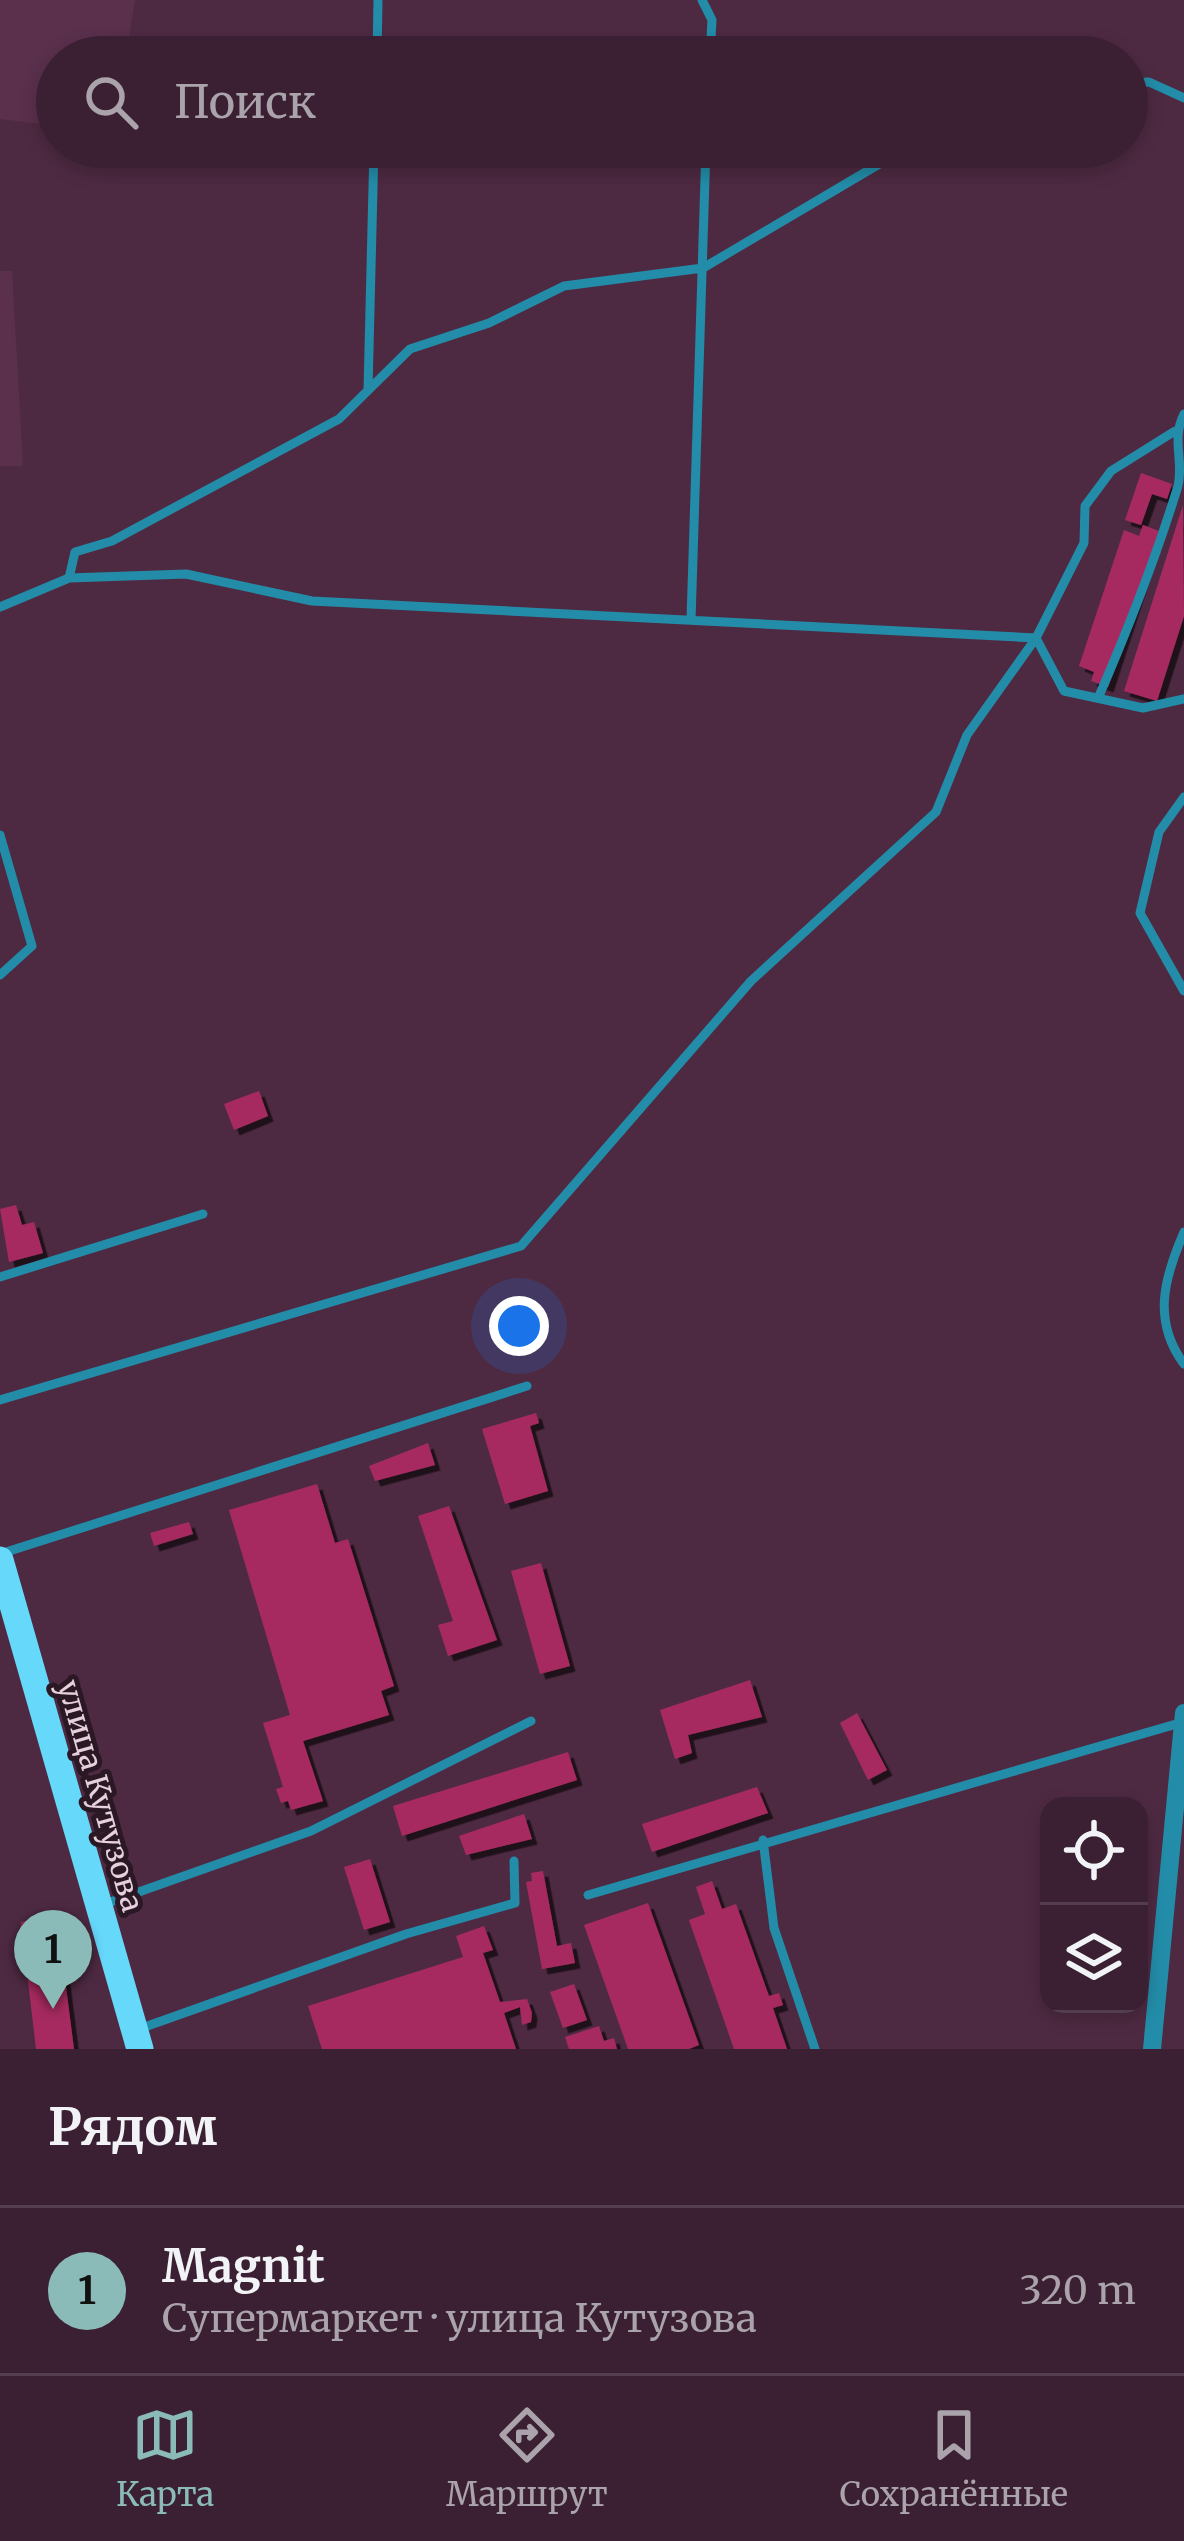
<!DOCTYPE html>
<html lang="ru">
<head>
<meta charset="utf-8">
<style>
  :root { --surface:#3a2032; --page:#452d3e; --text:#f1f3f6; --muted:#aba3ac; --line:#543e4d; --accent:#8bbbb9 }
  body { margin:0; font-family:Merriweather,serif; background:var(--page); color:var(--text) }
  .controls { position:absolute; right:36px; bottom:36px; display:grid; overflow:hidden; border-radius:24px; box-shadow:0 6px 18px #0003 }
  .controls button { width:108px; height:108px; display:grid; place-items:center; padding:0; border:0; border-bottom:3px solid var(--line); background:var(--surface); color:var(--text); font:60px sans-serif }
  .you { position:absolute; left:519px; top:1326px; width:42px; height:42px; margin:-30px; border:9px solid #fff; border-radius:50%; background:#1a73e8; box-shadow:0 0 0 18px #1a73e833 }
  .badge { display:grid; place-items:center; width:78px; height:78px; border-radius:50%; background:var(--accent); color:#111; font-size:39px; font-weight:700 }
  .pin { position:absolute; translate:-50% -99px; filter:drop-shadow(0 3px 6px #0008) }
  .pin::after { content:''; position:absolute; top:63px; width:42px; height:36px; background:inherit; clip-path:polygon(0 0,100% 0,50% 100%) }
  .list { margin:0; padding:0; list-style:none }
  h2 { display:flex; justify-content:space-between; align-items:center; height:156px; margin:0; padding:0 48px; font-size:51px }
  h2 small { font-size:39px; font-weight:400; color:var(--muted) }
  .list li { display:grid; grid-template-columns:78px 1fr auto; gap:36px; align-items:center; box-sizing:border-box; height:168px; padding:0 48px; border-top:3px solid var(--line) }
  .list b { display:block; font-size:45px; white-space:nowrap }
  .list p { margin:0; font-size:39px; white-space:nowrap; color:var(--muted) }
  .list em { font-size:39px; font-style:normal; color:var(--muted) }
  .icon { flex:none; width:66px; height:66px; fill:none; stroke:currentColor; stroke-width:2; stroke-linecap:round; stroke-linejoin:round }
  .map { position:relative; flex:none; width:1184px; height:2049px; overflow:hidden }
  .search { position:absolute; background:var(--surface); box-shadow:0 6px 18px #0003; left:36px; right:36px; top:36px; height:132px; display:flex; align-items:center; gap:30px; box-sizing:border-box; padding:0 42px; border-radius:66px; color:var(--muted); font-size:45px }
  .sheet { height:324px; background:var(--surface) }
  nav { display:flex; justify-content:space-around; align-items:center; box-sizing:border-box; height:168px; border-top:3px solid var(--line); background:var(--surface); font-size:33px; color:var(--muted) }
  nav a { display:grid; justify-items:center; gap:6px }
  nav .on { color:var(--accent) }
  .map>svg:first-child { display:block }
</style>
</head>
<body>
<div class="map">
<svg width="1184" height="2049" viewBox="0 0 1184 2049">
  <defs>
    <filter id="shadow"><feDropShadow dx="5.5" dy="5.5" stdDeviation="0" flood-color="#0009"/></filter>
  </defs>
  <rect width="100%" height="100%" fill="#4e2a42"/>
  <!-- built -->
  <path fill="#5a304d" d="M0 0H135L126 57H57V126L0 119Z
    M0 271H12L23 466H0Z"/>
  <!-- building -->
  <path fill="#a62c5e" filter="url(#shadow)" d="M1141 473 1172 484 1167 499 1152 494 1141 525 1125 520Z
    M1183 505 1184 616 1157 701 1124 691Z
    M1143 525 1159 531 1108 687 1091 681 1094 672 1079 666 1124 530 1139 536Z
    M259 1091 268 1116 234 1130 224 1104Z
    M16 1205 22 1225 34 1222 43 1253 9 1262 0 1209Z
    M536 1413 539 1423 530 1426 548 1491 505 1504 482 1429Z
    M428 1443 435 1465 375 1481 369 1466Z
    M317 1484 335 1543 348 1539 394 1686 381 1691 389 1715 303 1741 323 1801 291 1810 288 1801 281 1803 276 1789 283 1787 263 1723 290 1715 229 1510Z
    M449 1506 497 1640 448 1656 438 1625 453 1621 418 1516Z
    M189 1522 193 1534 154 1546 150 1533Z
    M541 1563 570 1666 540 1674 511 1571Z
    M750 1680 762 1717 688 1735 692 1753 675 1759 660 1710Z
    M857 1713 887 1770 868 1780 840 1723Z
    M568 1752 577 1780 402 1836 393 1806Z
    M757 1787 768 1813 652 1852 642 1824Z
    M524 1814 532 1839 466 1855 459 1836Z
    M370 1859 390 1922 364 1930 344 1867Z
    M543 1871 557 1946 571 1943 575 1963 542 1969 526 1882 532 1881 531 1873Z
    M712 1881 722 1909 736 1904 769 1996 779 1993 783 2005 773 2008 787 2049H734L689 1920 705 1914 696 1887Z
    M648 1903 699 2045 689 2049H628L584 1925Z
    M57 1918 74 2049H36L21 1922Z
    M484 1926 493 1950 483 1953 500 2002 527 1999 532 2013 531 2022 522 2025 520 2007 504 2013 516 2049H322L308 2006 463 1957 456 1936Z
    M574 1984 587 2020 563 2028 550 1992Z
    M599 2026 604 2041 614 2038 617 2049H569L565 2037Z"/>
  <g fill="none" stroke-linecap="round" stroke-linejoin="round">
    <!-- lane -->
    <path stroke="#238da9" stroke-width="9" d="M702 0 712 20 710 57
      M377 57 378 0
      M1127 83 1149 82 1184 98
      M368 390 374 147
      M69 578 75 552 112 541 339 419 410 349 489 323 564 286 703 268 908 147
      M0 607 69 578 186 574 312 601 1036 638 1064 691 1143 708 1184 699
      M691 620 706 147
      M1099 696C1129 627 1156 557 1178 486 1184 460 1171 439 1184 414
      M1184 797 1159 832 1140 913 1184 991
      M0 835 32 946 0 975
      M1184 1232C1164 1278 1152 1321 1184 1364
      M0 1277 203 1214
      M0 1400 521 1246 751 981 936 812 967 735 1036 638 1084 543 1085 506 1111 471 1175 431
      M0 1554 527 1386
      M763 1840 774 1928 815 2049
      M588 1895 1183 1722
      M102 1905 311 1831 531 1721
      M139 2029 406 1934 515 1903 514 1861"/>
    <!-- street -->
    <path stroke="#238da9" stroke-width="18" d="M1152 2049 1184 1713"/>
    <!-- primary -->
    <path stroke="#66d8fa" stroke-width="27" d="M0 1560 140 2049"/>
  </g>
  <g text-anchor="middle" stroke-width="10" stroke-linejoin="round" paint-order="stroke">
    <!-- street labels -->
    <g font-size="30" fill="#e7d0de" stroke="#2a1924">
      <text transform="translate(100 1796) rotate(74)" y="10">улица Кутузова</text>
    </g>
  </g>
</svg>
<div class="controls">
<button><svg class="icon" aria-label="locate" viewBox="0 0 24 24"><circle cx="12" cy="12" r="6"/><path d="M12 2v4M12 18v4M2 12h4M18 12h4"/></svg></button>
<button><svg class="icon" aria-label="layers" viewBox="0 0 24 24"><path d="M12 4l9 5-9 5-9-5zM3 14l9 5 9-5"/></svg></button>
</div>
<div class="you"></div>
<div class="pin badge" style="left:53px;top:2009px">1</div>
<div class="search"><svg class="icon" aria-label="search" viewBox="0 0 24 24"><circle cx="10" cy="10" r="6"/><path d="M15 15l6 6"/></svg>Поиск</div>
</div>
<section class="sheet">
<h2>Рядом<small></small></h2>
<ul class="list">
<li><span class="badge">1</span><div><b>Magnit</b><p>Супермаркет · улица Кутузова</p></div><em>320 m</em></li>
</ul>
</section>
<nav>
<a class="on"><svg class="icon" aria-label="map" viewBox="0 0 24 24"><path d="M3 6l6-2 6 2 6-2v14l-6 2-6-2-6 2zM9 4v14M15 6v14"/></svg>Карта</a>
<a><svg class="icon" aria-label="directions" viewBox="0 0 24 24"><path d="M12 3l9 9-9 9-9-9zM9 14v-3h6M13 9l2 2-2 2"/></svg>Маршрут</a>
<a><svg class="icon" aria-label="saved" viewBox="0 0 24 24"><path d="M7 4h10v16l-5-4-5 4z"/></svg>Сохранённые</a>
</nav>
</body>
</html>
